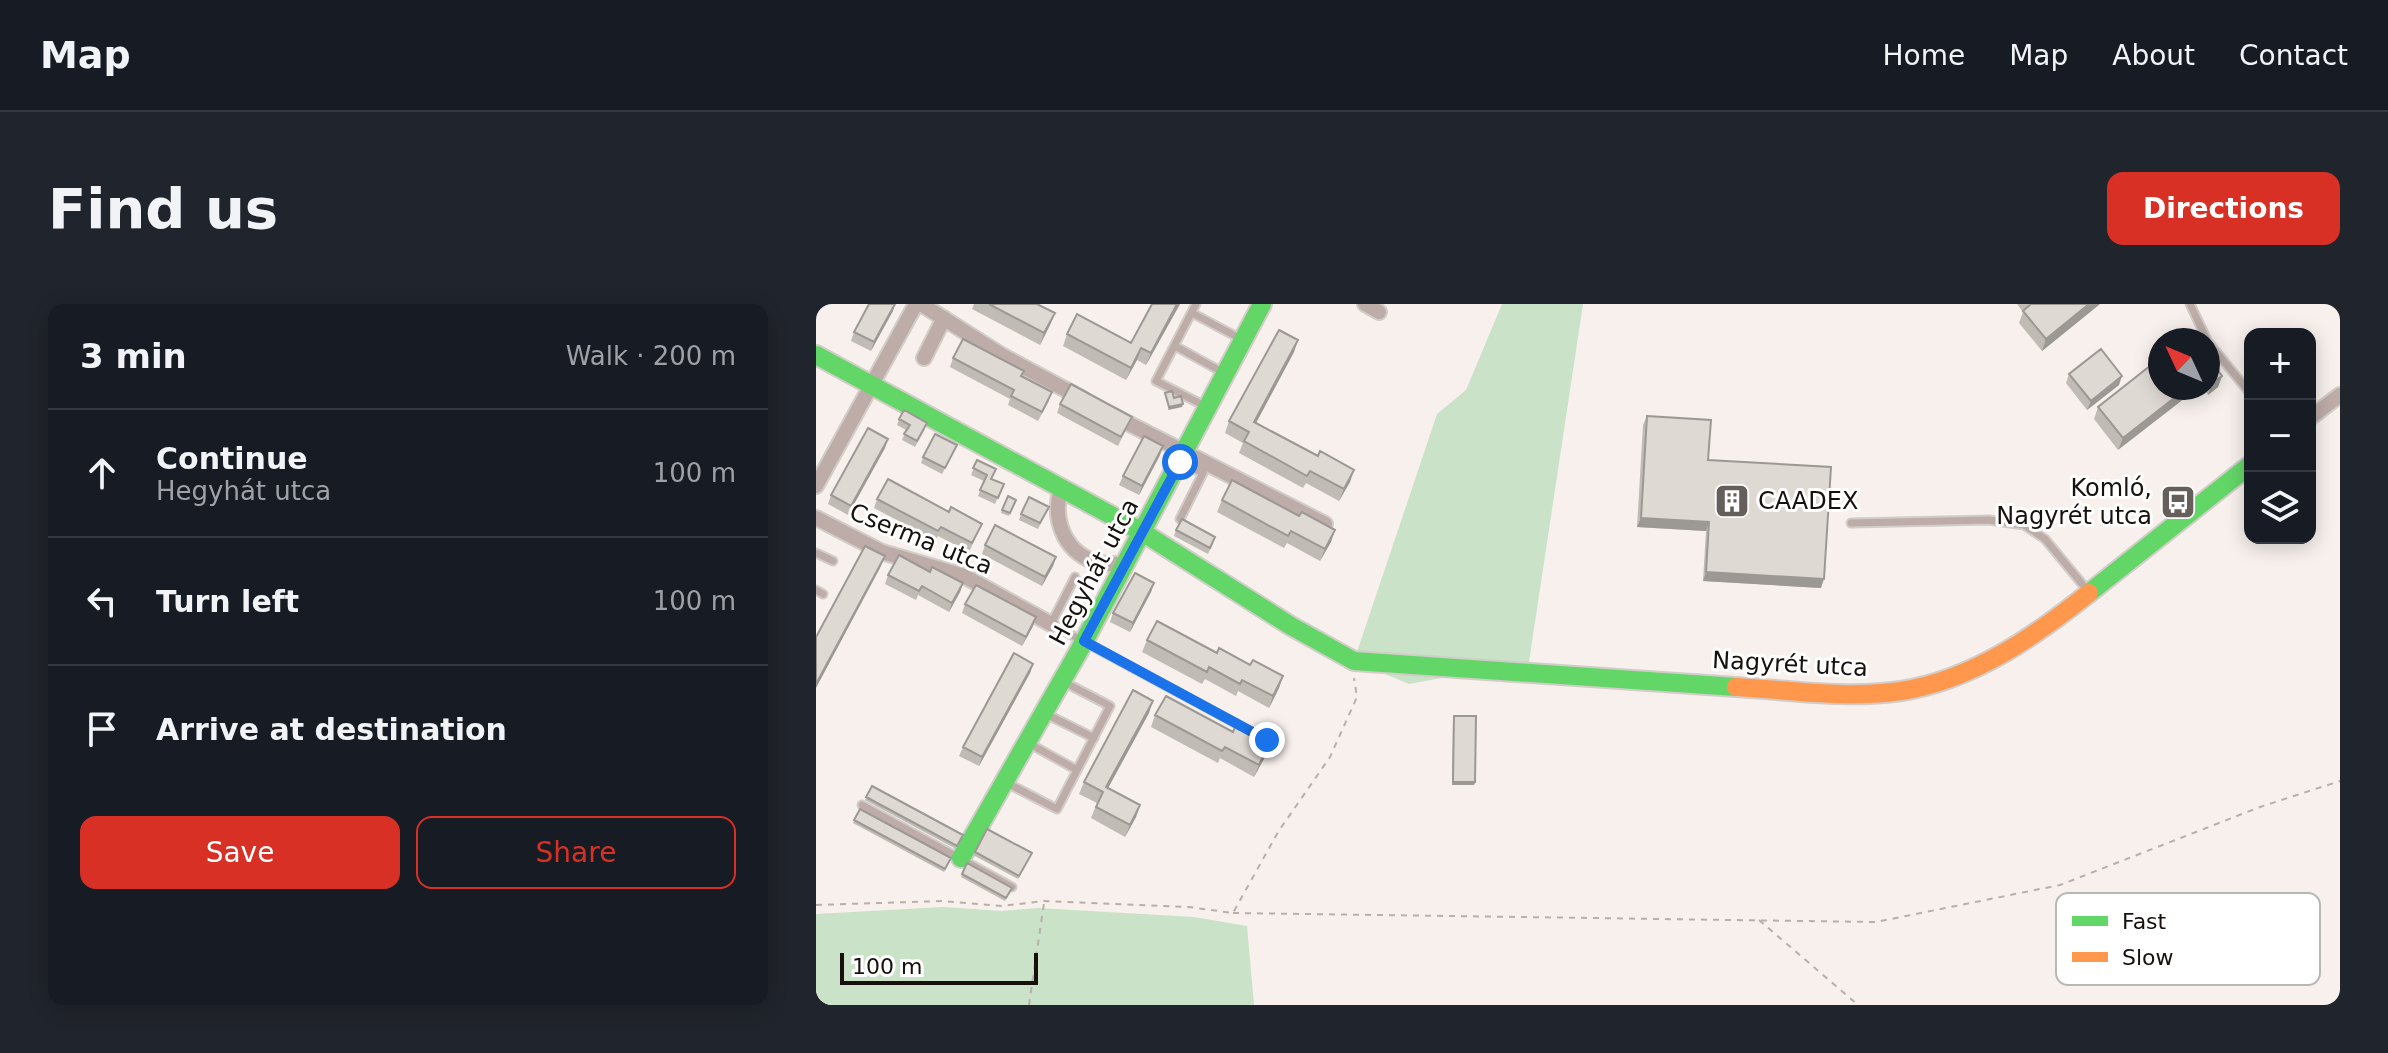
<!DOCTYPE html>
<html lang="en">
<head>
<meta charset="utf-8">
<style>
  :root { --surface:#171b24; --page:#20242c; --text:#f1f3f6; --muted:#9ea1a6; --line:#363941; --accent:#d93025 }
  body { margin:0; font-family:"DejaVu Sans",sans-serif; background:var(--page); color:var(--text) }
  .controls { position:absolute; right:24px; top:24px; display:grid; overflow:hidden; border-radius:16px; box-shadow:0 4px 20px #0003 }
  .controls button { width:72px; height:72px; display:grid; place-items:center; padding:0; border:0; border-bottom:2px solid var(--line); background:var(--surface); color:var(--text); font:40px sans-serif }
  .compass { position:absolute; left:1332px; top:24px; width:72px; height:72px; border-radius:50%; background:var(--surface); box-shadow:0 4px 20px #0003; rotate:314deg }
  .scale { position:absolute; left:24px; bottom:20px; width:198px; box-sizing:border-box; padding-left:8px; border:4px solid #17100c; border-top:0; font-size:22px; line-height:28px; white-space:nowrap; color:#17100c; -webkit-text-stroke:6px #fff; paint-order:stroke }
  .stop { position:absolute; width:24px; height:24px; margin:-18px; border:6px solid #1a73e8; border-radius:50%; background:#fff }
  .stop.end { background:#1a73e8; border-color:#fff; box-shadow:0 2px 8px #0008 }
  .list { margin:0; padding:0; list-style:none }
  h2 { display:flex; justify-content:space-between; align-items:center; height:104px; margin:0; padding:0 32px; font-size:34px }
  h2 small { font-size:26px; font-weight:400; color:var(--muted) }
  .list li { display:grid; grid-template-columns:52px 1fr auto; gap:24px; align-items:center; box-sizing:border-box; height:128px; padding:0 32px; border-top:2px solid var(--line) }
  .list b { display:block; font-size:30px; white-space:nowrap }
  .list p { margin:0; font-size:26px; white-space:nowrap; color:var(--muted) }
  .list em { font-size:26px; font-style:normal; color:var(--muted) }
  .actions { display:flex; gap:16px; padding:24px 32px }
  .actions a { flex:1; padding:18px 0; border:2px solid var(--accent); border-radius:16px; text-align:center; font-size:28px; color:var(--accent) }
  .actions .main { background:var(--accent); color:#fff }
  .icon { flex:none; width:44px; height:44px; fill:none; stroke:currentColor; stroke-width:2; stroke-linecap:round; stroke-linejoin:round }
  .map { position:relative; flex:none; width:1524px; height:701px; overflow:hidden; border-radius:16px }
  header { display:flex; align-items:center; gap:48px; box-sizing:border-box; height:112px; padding:0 40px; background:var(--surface); border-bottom:2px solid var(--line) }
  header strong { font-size:38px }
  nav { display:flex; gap:44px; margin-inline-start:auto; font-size:28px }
  .intro { display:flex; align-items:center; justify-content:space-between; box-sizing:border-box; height:192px; padding:0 48px }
  h1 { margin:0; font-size:56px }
  .button { padding:20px 36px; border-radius:16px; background:var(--accent); color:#fff; font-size:28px; font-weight:700 }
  main { display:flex; gap:48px; padding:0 48px }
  aside { flex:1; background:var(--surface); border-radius:16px; box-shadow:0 4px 20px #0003 }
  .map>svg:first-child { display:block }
</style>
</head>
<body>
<header>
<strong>Map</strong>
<nav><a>Home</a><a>Map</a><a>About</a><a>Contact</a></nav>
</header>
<div class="intro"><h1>Find us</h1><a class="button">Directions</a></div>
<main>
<aside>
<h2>3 min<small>Walk · 200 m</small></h2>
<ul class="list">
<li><svg class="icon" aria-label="ahead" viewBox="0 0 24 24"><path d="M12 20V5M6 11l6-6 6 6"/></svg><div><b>Continue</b><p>Hegyhát utca</p></div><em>100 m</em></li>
<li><svg class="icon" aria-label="left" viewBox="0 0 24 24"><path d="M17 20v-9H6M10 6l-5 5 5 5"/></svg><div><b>Turn left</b></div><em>100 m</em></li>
<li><svg class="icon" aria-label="arrive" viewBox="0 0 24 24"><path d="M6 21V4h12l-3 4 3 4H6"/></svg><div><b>Arrive at destination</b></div></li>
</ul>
<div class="actions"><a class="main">Save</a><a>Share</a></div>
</aside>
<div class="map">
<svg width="1524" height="701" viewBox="0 0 1524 701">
  <rect width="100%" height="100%" fill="#f7f0ec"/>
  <!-- green -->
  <path fill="#c9e2c8" d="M686 0H767L713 358 593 380 538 357 621 110 650 86Z
    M127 603 186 607 222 604 378 613 431 622 438 701H0V610Z"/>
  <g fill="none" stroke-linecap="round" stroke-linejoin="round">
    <!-- lane casing -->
    <g stroke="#d2cdc9" stroke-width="11">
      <path id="lane" d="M380 0 340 77 389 102
        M1374 0 1391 36
        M376 9 425 35
        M1392 38 1434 89
        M359 42 408 69
        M364 215 387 169 367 159
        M1035 219 1173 216 1208 221 1229 235 1272 287
        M0 249 17 257
        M259 273 235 320 451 436
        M0 286 7 290
        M230 410 278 434
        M214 440 261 466
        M189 478 241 505 294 402 248 378
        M46 501 196 583"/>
    </g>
    <!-- street casing -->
    <g stroke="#d2cdc9" stroke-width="18">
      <path id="street" d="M105 0 187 52 267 95
        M549 0 563 8
        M108 54 128 14
        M296 111 509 220
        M1494 114 1524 91
        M0 182 100 0
        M245 185C236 213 247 246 277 257 286 261 298 260 308 260
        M0 214 66 248 148 272 235 320"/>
    </g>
    <!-- fast casing -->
    <g stroke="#d2cdc9" stroke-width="22">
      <path id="fast" d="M0 51 326 228 475 322 538 357 920 383
        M1273 289 1434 161
        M145 554 264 345 446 0"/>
    </g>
    <!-- slow casing -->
    <g stroke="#d2cdc9" stroke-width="22">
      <path id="slow" d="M920 383C974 386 1031 395 1085 387 1156 376 1218 333 1273 289"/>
    </g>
    <!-- path -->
    <path stroke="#baaeab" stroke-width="2" stroke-dasharray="6 6" stroke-linecap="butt" d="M0 601 126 597 186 602 228 597 373 603 417 609 462 528 514 453 541 393 538 374
      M417 609 1060 618 1244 581 1444 503 1524 477
      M943 616 1042 701
      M213 701 228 599"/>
    <!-- lane -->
    <use href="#lane" stroke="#bdaca7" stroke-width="7"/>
    <!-- street -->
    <use href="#street" stroke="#bdaca7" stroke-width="14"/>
    <!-- fast -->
    <use href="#fast" stroke="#63d668" stroke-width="18"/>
    <!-- slow -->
    <use href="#slow" stroke="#ff974d" stroke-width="18"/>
  </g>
  <!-- wall -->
  <path fill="#c0bbb5" d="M79 0 55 47 35 37 38 28Z
    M158 0H221L239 9 234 21 224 41 156 5Z
    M336 0H364L330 61 321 56 310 76 247 42 251 30 315 39Z
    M1201 0H1284L1226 47 1203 19 1207 8Z
    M478 48 440 119 534 178 523 197 490 179 487 184 423 149 427 139 409 129 413 117Z
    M1392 53 1406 72 1402 83 1392 91 1387 84H1392Z
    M137 54 208 67 206 72 233 97 222 117 192 101 194 95 134 63Z
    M1344 54 1302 146 1278 115 1282 103Z
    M1253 70 1303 81 1271 106 1250 79Z
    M244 100 316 113 302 142 241 109Z
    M831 112 892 156 1005 284 887 277 890 227 821 223 827 121Z
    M83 115 109 125 99 143 86 136 90 126 81 121Z
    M69 144 32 211 12 200 15 191Z
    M138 147 126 170 105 159 107 153Z
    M344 151 323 191 303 181 307 172Z
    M161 156 176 175 188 180 179 200 162 192 168 177 155 171Z
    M192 192 200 196 193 212 185 209Z
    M61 195 133 208 166 220 153 248 122 232 119 236 58 204Z
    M406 196 515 238 504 257 471 239 468 244 401 208Z
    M233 203 222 225 203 216 205 210Z
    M360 226 397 239 392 250 358 232Z
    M169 241 240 253 237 262 226 282 166 250Z
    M114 268 147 279 144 288 133 308 102 291 100 296 69 280 72 271Z
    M338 279 335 288 314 328 294 318 297 309Z
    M149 300 220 313 217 322 206 342 146 309Z
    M331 336 401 349 467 372 463 384 453 404 422 387 420 392 389 375 386 380 326 348Z
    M217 360 214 369 163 462 143 452 147 443Z
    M333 409 292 484 324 501 320 513 309 533 275 514 281 499 263 490 268 478Z
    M339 411 417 428 453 441 449 453 438 473 404 454 402 459 335 423Z
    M638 412 659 478 658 481H636L637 415Z
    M56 482 147 531 140 545 49 496Z
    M44 505 134 557 128 568 37 519Z
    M159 548 216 549 202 575 157 551Z
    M151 559 196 584 189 597 145 573Z"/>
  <!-- shaded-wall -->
  <path fill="#9c9894" d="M79 0 77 7 55 47 58 38Z
    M361 0H364L330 61 335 49Z
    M1273 0H1284L1226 47 1230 35Z
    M239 9 234 21 224 41 228 29Z
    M482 36 478 48 434 130 438 118Z
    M325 44 321 56 310 76 315 64Z
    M1306 72 1303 81 1271 106 1275 97Z
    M1406 72 1402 83 1392 91 1396 79Z
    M1371 84H1382L1302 146 1307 134Z
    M367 100 366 103 352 106 353 103Z
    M72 135 69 144 32 211 35 202Z
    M347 142 344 151 323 191 326 182Z
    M538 166 534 178 523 197 528 185Z
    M825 214 893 218 890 227 821 223Z
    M519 226 515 238 504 257 509 245Z
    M69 252 64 264 0 384V380Z
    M240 253 237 262 226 282 229 273Z
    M890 268 1008 275 1005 284 887 277Z
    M147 279 144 288 133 308 136 299Z
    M338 279 335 288 314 328 317 319Z
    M220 313 217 322 206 342 210 333Z
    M217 360 214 369 163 462 166 453Z
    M467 372 463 384 453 404 457 392Z
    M337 397 333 409 286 495 290 483Z
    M453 441 449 453 438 473 443 461Z
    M637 478H659L658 481H636Z
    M324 501 320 513 309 533 314 521Z"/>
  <!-- building -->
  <path fill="#dfd9d3" stroke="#9c9894" stroke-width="2" d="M53 0H79L58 38 38 28Z
    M173 0H221L239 9 228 29Z
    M336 0H361L335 49 325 44 315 64 251 30 261 10 315 39Z
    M1215 0H1214H1273L1230 35 1207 7Z
    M463 26 482 36 438 118 502 152 504 147 538 166 528 185 494 167 491 172 428 137 433 128 413 117Z
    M1374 31 1378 36H1368Z
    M147 35 208 67 205 72 236 88 226 108 195 92 198 86 137 54Z
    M1285 45 1306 72 1275 97 1253 70Z
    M1392 53 1406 72 1396 79 1392 74Z
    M1344 54V84H1371L1307 134 1282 103Z
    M255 80 316 113 305 133 244 100Z
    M356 87 358 94 365 92 367 100 353 103 349 89Z
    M88 106 111 119 101 137 88 130 94 121 83 115Z
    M831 112 895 116 892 156 1015 163 1008 275 890 268 893 218 825 214Z
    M52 124 72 135 35 202 15 191Z
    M119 130 141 141 129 164 107 153Z
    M328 132 347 142 326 182 307 172Z
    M161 156 180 165 175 175 188 180 182 194 164 186 171 171 157 164Z
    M72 175 133 208 135 203 166 220 156 239 125 223 122 227 61 195Z
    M416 176 483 212 486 208 519 226 509 245 475 227 472 232 406 196Z
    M192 192 200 196 194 209 186 206Z
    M213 193 233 203 224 219 205 210Z
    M366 215 399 233 394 244 360 226Z
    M179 221 240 253 229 273 169 241Z
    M49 242 69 252 0 380V333Z
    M83 251 114 268 116 263 147 279 136 299 106 282 103 287 72 271Z
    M319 269 338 279 317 319 297 309Z
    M160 281 220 313 210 333 149 300Z
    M341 317 401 349 403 344 434 361 437 356 467 372 457 392 426 376 424 380 393 363 391 368 331 336Z
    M198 349 217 360 166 453 147 443Z
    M317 386 337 397 290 483 324 501 314 521 280 503 287 488 268 478Z
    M350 392 417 428 419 423 453 441 443 461 409 443 406 447 339 411Z
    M638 412H660L659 478H637Z
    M56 482 147 531 141 542 50 493Z
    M44 505 135 554 129 565 38 516Z
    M171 525 216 549 203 572 159 548Z
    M151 559 196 584 190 594 146 570Z"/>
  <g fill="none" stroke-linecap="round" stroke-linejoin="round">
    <!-- route -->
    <path stroke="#1a73e8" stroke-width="10" d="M364 158 268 337 451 436"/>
  </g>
  <!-- icons -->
  <defs>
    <g id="building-square" transform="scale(1.8)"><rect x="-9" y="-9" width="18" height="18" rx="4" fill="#655e5a" stroke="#fff"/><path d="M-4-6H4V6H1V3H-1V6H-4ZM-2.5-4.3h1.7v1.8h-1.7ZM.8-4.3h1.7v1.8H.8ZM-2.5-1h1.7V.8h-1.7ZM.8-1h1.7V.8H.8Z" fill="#fff"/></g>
    <g id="bus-square" transform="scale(1.8)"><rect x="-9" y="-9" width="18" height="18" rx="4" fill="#655e5a" stroke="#fff"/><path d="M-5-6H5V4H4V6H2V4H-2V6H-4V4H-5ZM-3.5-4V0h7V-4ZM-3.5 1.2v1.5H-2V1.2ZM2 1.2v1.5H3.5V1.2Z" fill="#fff"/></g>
  </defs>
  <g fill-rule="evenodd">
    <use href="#building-square" x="916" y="197"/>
    <use href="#bus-square" x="1362" y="198"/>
  </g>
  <g text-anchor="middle" stroke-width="6" stroke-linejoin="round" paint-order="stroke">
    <!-- poi labels -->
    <g font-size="24" fill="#17100c" stroke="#fff" text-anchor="end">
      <text x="1336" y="192">Komló,<tspan x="1336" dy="28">Nagyrét utca</tspan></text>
      <text x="942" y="205" text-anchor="start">CAADEX</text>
    </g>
    <!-- street labels -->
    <g font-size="24" fill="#17100c" stroke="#fff">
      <text transform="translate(105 235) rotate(22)" y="8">Cserma utca</text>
      <text transform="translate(278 268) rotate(-62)" y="8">Hegyhát utca</text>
      <text transform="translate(974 360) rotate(3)" y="8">Nagyrét utca</text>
    </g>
  </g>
  <!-- legend -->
  <rect x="1240" y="589" width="264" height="92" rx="12" fill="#fff" stroke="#b9b7b6" stroke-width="2"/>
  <rect x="1256" y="612" width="36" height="10" fill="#63d668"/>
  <rect x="1256" y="648" width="36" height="10" fill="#ff974d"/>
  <g font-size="22" fill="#17100c">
    <text x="1306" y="625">Fast</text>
    <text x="1306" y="661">Slow</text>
  </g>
</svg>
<div class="controls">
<button>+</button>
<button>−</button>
<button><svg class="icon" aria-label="layers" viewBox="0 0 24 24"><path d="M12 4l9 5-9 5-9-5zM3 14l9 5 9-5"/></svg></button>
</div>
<svg class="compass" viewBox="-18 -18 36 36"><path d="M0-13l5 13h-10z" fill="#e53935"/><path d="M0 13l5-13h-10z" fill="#9ea1a6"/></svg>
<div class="scale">100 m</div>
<div class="stop" style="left:364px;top:158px"></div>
<div class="stop end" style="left:451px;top:436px"></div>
</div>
</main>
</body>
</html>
